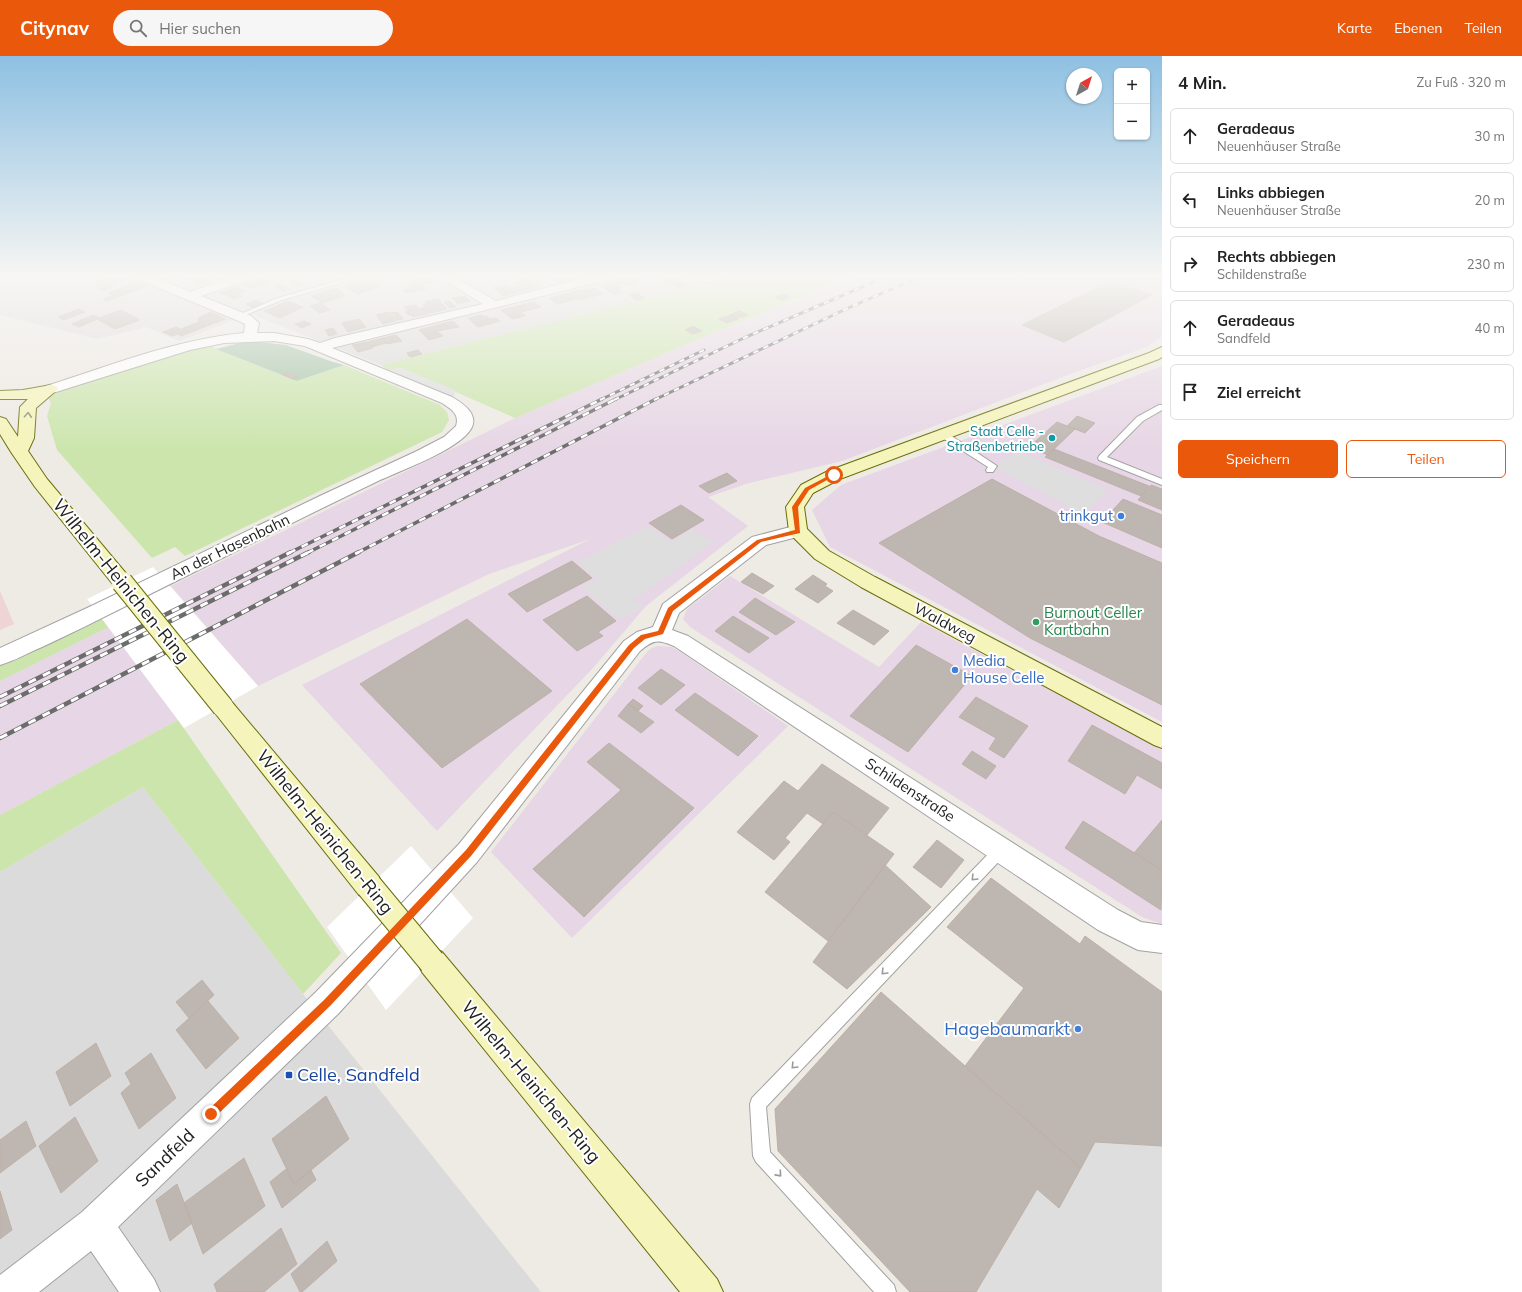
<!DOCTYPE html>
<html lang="de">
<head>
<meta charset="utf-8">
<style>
  :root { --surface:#fff; --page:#f6f6f6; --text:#222; --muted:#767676; --line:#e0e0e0; --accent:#ea580c }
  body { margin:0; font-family:Mulish,sans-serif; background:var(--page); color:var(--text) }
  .controls { position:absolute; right:12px; top:12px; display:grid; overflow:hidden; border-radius:6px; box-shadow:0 1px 3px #0004 }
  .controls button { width:36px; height:36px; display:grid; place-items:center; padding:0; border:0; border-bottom:1px solid var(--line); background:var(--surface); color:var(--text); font:20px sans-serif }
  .compass { position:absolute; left:1066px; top:12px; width:36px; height:36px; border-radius:50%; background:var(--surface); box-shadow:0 1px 3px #0004; rotate:39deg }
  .stop { position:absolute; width:12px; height:12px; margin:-9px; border:3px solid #ea580c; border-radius:50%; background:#fff }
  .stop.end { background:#ea580c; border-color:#fff; box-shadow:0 1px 4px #0008 }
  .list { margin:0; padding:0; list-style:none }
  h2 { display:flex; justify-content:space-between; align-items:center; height:52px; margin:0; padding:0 16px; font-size:17px }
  h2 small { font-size:13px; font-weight:400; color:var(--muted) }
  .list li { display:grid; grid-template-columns:26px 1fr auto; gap:12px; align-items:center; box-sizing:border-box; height:56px; margin:0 8px 8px; padding:0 8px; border:1px solid var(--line); border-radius:6px }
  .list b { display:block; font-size:15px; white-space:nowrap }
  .list p { margin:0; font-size:13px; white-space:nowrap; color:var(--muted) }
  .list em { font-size:13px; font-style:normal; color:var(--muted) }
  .actions { display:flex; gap:8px; padding:12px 16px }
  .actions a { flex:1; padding:9px 0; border:1px solid var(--accent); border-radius:6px; text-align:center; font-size:14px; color:var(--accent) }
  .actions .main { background:var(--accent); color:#fff }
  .icon { flex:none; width:22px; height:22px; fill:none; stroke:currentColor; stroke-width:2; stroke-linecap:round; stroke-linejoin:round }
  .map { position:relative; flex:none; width:1162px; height:1236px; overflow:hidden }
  header { display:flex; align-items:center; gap:24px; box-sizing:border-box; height:56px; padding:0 20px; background:var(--accent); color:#fff }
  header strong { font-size:19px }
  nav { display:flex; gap:22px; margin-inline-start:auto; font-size:14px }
  .search { width:280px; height:36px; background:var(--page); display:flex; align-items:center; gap:10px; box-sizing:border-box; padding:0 14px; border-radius:22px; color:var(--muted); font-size:15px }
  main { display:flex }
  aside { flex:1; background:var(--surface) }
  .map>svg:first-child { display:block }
</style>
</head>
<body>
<header>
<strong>Citynav</strong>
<div class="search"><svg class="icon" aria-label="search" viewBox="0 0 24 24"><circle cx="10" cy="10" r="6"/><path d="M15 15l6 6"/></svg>Hier suchen</div>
<nav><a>Karte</a><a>Ebenen</a><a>Teilen</a></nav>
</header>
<main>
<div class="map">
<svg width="1162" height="1236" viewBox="0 0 1162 1236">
  <rect width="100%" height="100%" fill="#eeeae4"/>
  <!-- residential -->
  <path fill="#dcdbdb" d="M0 221H741L703 231 700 229 381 309 250 258 179 285 146 271 97 283 0 259Z
    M143 731 303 938 541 1236H0V816Z"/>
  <!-- commercial -->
  <path fill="#eed4d5" d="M0 535 14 568 0 574Z"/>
  <!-- industrial -->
  <path fill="#e7d6e5" d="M854 221H1162V281L1144 292 1073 317 842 405 749 427 708 441 748 470 646 550 593 612 437 775 302 629 590 483 489 518 258 630 171 530 515 362 687 288Z
    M1162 310V666L830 491 812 454 841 429Z
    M730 520 879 611 921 566 1162 694V868L1142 861 690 571 683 563 687 553Z
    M109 571 178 664 0 759V625Z
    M657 590 672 591 682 597 788 670 572 882 491 796 643 601 650 593Z"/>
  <!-- grass -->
  <path fill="#cce5ad" d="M741 221H850L687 288 515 362 401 312 388 314 381 309 700 229 703 231Z
    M204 289H210L216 293 297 325 344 309 440 349 447 356 449 364 442 376 185 500 175 491 152 502 57 394 47 360 51 347 48 341 53 338Z
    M102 563 109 571 0 625V609Z
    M178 664 341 897 303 938 143 731 0 816V759Z"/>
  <!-- cemetery -->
  <path fill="#a7c5a9" d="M259 286 286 289 333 306 344 309 297 325 216 293 240 287Z"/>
  <!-- parking -->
  <path fill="#dedede" d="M401 312 455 334 454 341 388 314Z
    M1020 396 1108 434 1084 459 993 410Z
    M648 470 671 486 692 473 713 486 634 544 642 551 620 564 582 531 597 523 577 507Z
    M1095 1086 1162 1090V1236H976L1037 1133 1059 1152Z"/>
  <!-- pier -->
  <path fill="#fff" d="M153 511 258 630 184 672 87 543Z
    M411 790 473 862 386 954 327 871Z"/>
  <!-- building -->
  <path fill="#beb6b1" stroke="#bfb0a7" d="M111 221H117L123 224 101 232 93 228Z
    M199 221H204L210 225 198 229 190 224Z
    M425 221H429L436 226 412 231 407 227Z
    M552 221H582L559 227Z
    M631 221 639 226 628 229 617 225Z
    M672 221 681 226 671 229 662 224Z
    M261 222 269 227 252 232 244 228Z
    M527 223 539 231 503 240 493 231 505 229 510 232 520 230 515 226Z
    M295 224 304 228 297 230 289 226Z
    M369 224H372L379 231 357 238 346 231 363 225 366 226V225Z
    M617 225 621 227 617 228 622 231 610 234 603 229Z
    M1111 225 1152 239 1064 286 1022 269Z
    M137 226 148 230 107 245 103 243 114 239 108 237Z
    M681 226 687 229 679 232 673 228Z
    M281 228 286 231 290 233 283 235 275 231Z
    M421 228 423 229 421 230 426 233 408 237 403 234Z
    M108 229 114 231 104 235 98 233Z
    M605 230 610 234 617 232 623 236 613 238 602 231Z
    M237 231 245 235 238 238 242 240 234 243 225 238 222 239 219 237Z
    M335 232 338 233 345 240 322 247 311 240 329 234 332 235V233Z
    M594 232 603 238 595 240 586 234Z
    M585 233 595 240 578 244 569 237Z
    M569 237 576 243 557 248 549 242Z
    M637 237 644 242 636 244 629 239Z
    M783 238 790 241 782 244 775 241Z
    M465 240 470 245 458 248 452 242Z
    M438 243 447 253 413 261 411 259H408L405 256 408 255 404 251 416 249 419 253 425 251 423 249H427L425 246Z
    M256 244 263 248 253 252 246 248Z
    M288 245 303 251 280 262 264 255Z
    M450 245 456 251 450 252 444 246Z
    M534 246 541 251 525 255 518 250Z
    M321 247 330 254 319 257 310 250Z
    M518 250 525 255 521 256 525 260 512 263 501 254Z
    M79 253 85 256 63 264 58 261Z
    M121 254 140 264 115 273 97 263Z
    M739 255 748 259 738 262 730 259Z
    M211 256 225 263 181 280 178 278 172 280 163 276 176 271 181 273 201 265 198 264 201 263 198 262Z
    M389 256 396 265 383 268 376 259Z
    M397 256 403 263 397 264 391 257Z
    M93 259 100 262 79 271 72 268Z
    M481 259 484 261 487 260 490 263 496 262 500 265 478 271 468 262Z
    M730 259 738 263 727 267 719 263Z
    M359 263 366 271 348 276 342 267Z
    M304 265 311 268 302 272 295 268Z
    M453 265 459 271 437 275 443 280 429 284 419 274Z
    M693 270 702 275 693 278 685 274Z
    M333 272 337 278 329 280 325 274Z
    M396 279 402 285 387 288 382 282Z
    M382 282 386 287 372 291 368 286Z
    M367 286 373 292 358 296 352 289Z
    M418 294 422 298 410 301 407 297Z
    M288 316 295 319 298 320 293 323 283 319Z
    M1077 360 1095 367 1085 377 1067 370Z
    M1057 366 1075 373 1048 399 1029 391Z
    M1054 393 1149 430 1141 440 1045 401Z
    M727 417 737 425 709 437 699 430Z
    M992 423 1099 480 1162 507V649L1030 582 879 487Z
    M1151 429 1162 433V454L1138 444Z
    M1123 443 1162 459V492L1102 466Z
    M681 449 704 464 672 483 649 467Z
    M572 505 592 522 527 556 508 538Z
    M752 517 774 530 763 538 741 526Z
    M813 519 827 528 825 530 833 535 818 547 795 533Z
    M587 540 616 565 598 576 603 580 577 595 543 564Z
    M755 542 795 566 776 579 739 556Z
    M853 554 889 575 874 589 837 567Z
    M733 560 769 582 749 597 715 575Z
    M467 563 552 635 442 712 360 628Z
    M916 589 972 620 908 696 850 660Z
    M661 613 685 629 661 649 638 632Z
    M695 637 758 680 738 700 675 654Z
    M976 641 1028 670 1004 702 989 693 996 682 959 661Z
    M633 643 643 650 638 655 628 648Z
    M628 648 654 666 641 677 618 660Z
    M1092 669 1162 707V733L1137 719 1125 738 1068 705Z
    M609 687 694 752 584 861 533 813 621 734 587 706Z
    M972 695 996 710 986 723 962 708Z
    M822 708 889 752 867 779 833 756 823 768 807 757 785 782 790 786 774 804 737 776 784 725 798 735Z
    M833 756 894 798 828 885 765 836Z
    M1162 764V814L1134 797Z
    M1083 765 1162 814 1161 854 1065 792Z
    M937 784 964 804 941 832 913 811Z
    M885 809 931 851 847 933 813 906Z
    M991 822 1080 888 1085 880 1162 936V1090L1095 1086 1081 1112 965 1010 1024 932 947 871Z
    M202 924 214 939 189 962 176 946Z
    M881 936 1081 1112 1059 1152 1037 1133 976 1236H910L778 1095 775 1053Z
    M208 945 239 982 206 1013 176 974Z
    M96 987 111 1020 70 1050 56 1016Z
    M151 997 176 1042 139 1073 121 1037 131 1028 125 1017Z
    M326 1040 349 1083 294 1128 272 1083Z
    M75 1061 98 1105 61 1137 39 1090Z
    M26 1065 36 1090 0 1117V1084Z
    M244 1102 265 1150 203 1198 184 1147Z
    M286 1113 294 1128 311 1114 316 1124 282 1152 270 1126Z
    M177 1128 192 1167 170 1185 156 1144Z
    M0 1135 12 1174 0 1183Z
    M281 1172 297 1208 264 1236H217L214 1228Z
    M327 1185 337 1205 302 1236H300L291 1218Z"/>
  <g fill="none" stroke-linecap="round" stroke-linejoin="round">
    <!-- lane casing -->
    <g stroke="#a2a2a2" stroke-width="2">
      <path id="lane" d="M351 221 358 222 282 244 241 261 236 260 278 242Z
        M1159 349H1162V354L1143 365 1107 401 1162 423V429L1099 404 1098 402 1099 400 1137 361Z
        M941 377H947L997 410 993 416H987L986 414 988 411 941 381Z
        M1001 788 1006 790 1008 794 1006 798 766 1051 770 1096 894 1229 896 1236H874L756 1106 753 1100 750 1048 752 1042 996 790Z"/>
    </g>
    <!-- street casing -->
    <g stroke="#a2a2a2" stroke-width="2">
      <path id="street" d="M138 221H155L190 236 232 221H251L249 224 201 240 251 260 259 267 257 277H274L308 283 320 287 335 282 483 248 439 221H454L496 245 588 221H609L607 224 332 292 452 341C462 347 478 357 472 371 462 393 399 415 376 426 292 466 210 509 126 550 98 564 70 578 42 591 28 597 14 605 0 609V592L87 552 322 439 417 395 444 381 456 370C460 358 451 353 442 347L305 290 274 285 224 287 190 294 56 336 51 337 46 336 44 333 46 330C110 310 176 283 244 277L245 268 241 266 140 224Z
        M691 221H722L720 224 707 227 693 224Z
        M798 469 805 471 807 475 805 479 766 489 679 557 672 574 688 580 1118 854 1141 866 1162 869V897L1138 894 1098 874 674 590C657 583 653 584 640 595L477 806 338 958 118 1171 154 1223 160 1236H119L91 1195 39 1236H0V1219L82 1156 316 936 459 788 624 585 637 576 653 571 663 548 752 481Z"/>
    </g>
    <!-- secondary casing -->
    <g stroke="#696d0c" stroke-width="2">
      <path id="secondary" d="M1162 291V301L1159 303 840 423 813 437 804 451 807 473 829 495 875 521 1162 671V692L1154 689 861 531 815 503 791 479 789 475 786 451 801 429 828 415 1149 297Z
        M51 329 56 330 58 333 36 352 34 382 28 395 47 423 129 521 132 526 129 531 122 533 115 531 35 431 11 396 0 378V361L6 363 18 381 20 351 28 343H0V335L23 334Z
        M223 642 231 645 379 821 383 830 379 839 369 843 359 839 215 657 212 651 215 645Z
        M432 891 442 896 717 1223 723 1236H680L422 916 417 906 422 896Z"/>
    </g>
    <!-- lane -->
    <use href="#lane" fill="#fff" fill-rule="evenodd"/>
    <!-- street -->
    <use href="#street" fill="#fff" fill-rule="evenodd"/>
    <!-- secondary -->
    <use href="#secondary" fill="#f5f4bb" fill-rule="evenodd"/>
    <!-- rail-far2 casing -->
    <g stroke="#6c6c6c" stroke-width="3">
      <path id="rail-far2" d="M600 344 704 294
        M614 344 746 281 885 221
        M654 344 846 253 919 221"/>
    </g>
    <!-- rail-far1 casing -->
    <g stroke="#6c6c6c" stroke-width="3.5">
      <path id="rail-far1" d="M289 497 602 343
        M307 497 616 343
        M357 497 656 343"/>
    </g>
    <!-- rail casing -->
    <g stroke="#6c6c6c" stroke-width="4.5">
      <path id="rail" d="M0 641 291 496
        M0 650 309 496
        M0 682 359 496"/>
    </g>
    <!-- rail-far2 -->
    <use href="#rail-far2" stroke="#fff" stroke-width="2" stroke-dasharray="5.5" stroke-linecap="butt"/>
    <!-- rail-far1 -->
    <use href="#rail-far1" stroke="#fff" stroke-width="2.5" stroke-dasharray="7" stroke-linecap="butt"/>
    <!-- rail -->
    <use href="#rail" stroke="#fff" stroke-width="3" stroke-dasharray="8" stroke-linecap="butt"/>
    <!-- secondary-bridge-far1 casing -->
    <g stroke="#696d0c" stroke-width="23" stroke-linecap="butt">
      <path id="secondary-bridge-far1" d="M122 526 223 651"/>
    </g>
    <!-- secondary-bridge casing -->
    <g stroke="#696d0c" stroke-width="28" stroke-linecap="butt">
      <path id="secondary-bridge" d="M369 830 432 906"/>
    </g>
    <!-- secondary-bridge-far1 -->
    <use href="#secondary-bridge-far1" stroke="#f5f4bb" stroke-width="21"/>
    <!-- secondary-bridge -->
    <use href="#secondary-bridge" stroke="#f5f4bb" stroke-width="26"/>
  </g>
  <!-- one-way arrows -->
  <defs><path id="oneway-chevron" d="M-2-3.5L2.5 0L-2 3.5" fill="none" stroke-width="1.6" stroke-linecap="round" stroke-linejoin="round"/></defs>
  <use stroke="#949474" href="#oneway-chevron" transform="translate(28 359) rotate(-87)"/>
  <g stroke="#9a9a9a">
    <use href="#oneway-chevron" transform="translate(974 822) rotate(134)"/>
    <use href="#oneway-chevron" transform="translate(884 916) rotate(134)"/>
    <use href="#oneway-chevron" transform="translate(794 1010) rotate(134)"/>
    <use href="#oneway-chevron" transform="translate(779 1118) rotate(48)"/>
  </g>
  <!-- sky -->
  <linearGradient id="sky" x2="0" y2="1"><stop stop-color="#8ec0e2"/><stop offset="0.56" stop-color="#f7f6f3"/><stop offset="1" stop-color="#f7f6f3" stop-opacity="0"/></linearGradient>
  <rect width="1162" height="394" fill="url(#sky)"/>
  <!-- route -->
  <path fill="#ea580c" d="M832 418 836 419 809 434 798 451 800 477 761 486 673 555 663 578 645 583 634 592 471 800 330 950 215 1061 211 1063 208 1061 207 1058 208 1054 324 944 466 794 629 589 641 579 658 575 668 552 757 484 795 474 792 451 805 432Z"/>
  <!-- markers -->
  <circle fill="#0f9aa8" stroke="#fff" stroke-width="1.5" cx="1052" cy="382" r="4"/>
  <g fill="#3f7fe0" stroke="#fff" stroke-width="1.5">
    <circle cx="1121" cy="460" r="4"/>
    <circle cx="955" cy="614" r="4"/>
    <circle cx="1078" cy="973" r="4"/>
  </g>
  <circle fill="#2e9e5b" stroke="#fff" stroke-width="1.5" cx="1036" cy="566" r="4"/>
  <rect fill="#1a4fb4" stroke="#fff" stroke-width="1.5" x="285" y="1015" width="8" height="8" rx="2"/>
  <g text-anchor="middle" stroke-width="4" stroke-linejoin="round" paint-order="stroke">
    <!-- far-culture labels -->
    <g font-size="13" fill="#0d838f" stroke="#fff" text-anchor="end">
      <text x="1044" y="380">Stadt Celle -<tspan x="1044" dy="15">Straßenbetriebe</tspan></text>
    </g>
    <!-- shop labels -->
    <g font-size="15" fill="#366cbe" stroke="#fff" text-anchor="end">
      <text x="1113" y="465">trinkgut</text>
      <text x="963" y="610" text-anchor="start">Media<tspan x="963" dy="17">House Celle</tspan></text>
    </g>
    <!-- street labels -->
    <g font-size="15" fill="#1e1e1e" stroke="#fff">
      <text transform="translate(230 491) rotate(-26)" y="5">An der Hasenbahn</text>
      <text transform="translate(945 567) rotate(28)" y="5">Waldweg</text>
      <text transform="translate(910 734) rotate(33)" y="5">Schildenstraße</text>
    </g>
    <!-- leisure labels -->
    <g font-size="15" fill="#27864d" stroke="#fff" text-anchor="start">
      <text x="1044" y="562">Burnout Celler<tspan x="1044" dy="17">Kartbahn</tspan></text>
    </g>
    <!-- near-street labels -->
    <g font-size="18" fill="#1e1e1e" stroke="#fff">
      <text transform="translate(121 525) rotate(51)" y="6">Wilhelm-Heinichen-Ring</text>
      <text transform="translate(325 776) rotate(51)" y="6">Wilhelm-Heinichen-Ring</text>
      <text transform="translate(531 1026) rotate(50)" y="6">Wilhelm-Heinichen-Ring</text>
      <text transform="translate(165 1102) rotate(-44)" y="6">Sandfeld</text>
    </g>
    <!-- near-shop labels -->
    <g font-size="18" fill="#366cbe" stroke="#fff" text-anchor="end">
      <text x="1070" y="979">Hagebaumarkt</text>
    </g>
    <!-- near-transit labels -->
    <g font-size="18" fill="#164399" stroke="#fff" text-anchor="start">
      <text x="297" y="1025">Celle, Sandfeld</text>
    </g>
  </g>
</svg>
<div class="controls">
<button>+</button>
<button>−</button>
</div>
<svg class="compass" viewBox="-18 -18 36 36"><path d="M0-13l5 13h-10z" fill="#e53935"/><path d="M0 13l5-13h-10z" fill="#767676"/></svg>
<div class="stop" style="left:834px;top:419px"></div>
<div class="stop end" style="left:211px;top:1058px"></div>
</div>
<aside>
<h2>4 Min.<small>Zu Fuß · 320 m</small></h2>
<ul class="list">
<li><svg class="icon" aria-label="ahead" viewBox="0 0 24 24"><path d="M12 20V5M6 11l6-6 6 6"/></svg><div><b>Geradeaus</b><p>Neuenhäuser Straße</p></div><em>30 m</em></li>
<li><svg class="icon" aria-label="left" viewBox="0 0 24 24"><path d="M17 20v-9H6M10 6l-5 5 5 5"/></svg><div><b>Links abbiegen</b><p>Neuenhäuser Straße</p></div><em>20 m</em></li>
<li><svg class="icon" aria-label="right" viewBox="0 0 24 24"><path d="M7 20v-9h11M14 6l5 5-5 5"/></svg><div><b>Rechts abbiegen</b><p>Schildenstraße</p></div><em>230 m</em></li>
<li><svg class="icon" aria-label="ahead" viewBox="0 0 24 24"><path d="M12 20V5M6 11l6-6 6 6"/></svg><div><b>Geradeaus</b><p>Sandfeld</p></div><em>40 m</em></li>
<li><svg class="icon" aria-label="arrive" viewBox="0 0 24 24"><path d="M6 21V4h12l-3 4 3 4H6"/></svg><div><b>Ziel erreicht</b></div></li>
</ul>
<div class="actions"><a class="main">Speichern</a><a>Teilen</a></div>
</aside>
</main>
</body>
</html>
